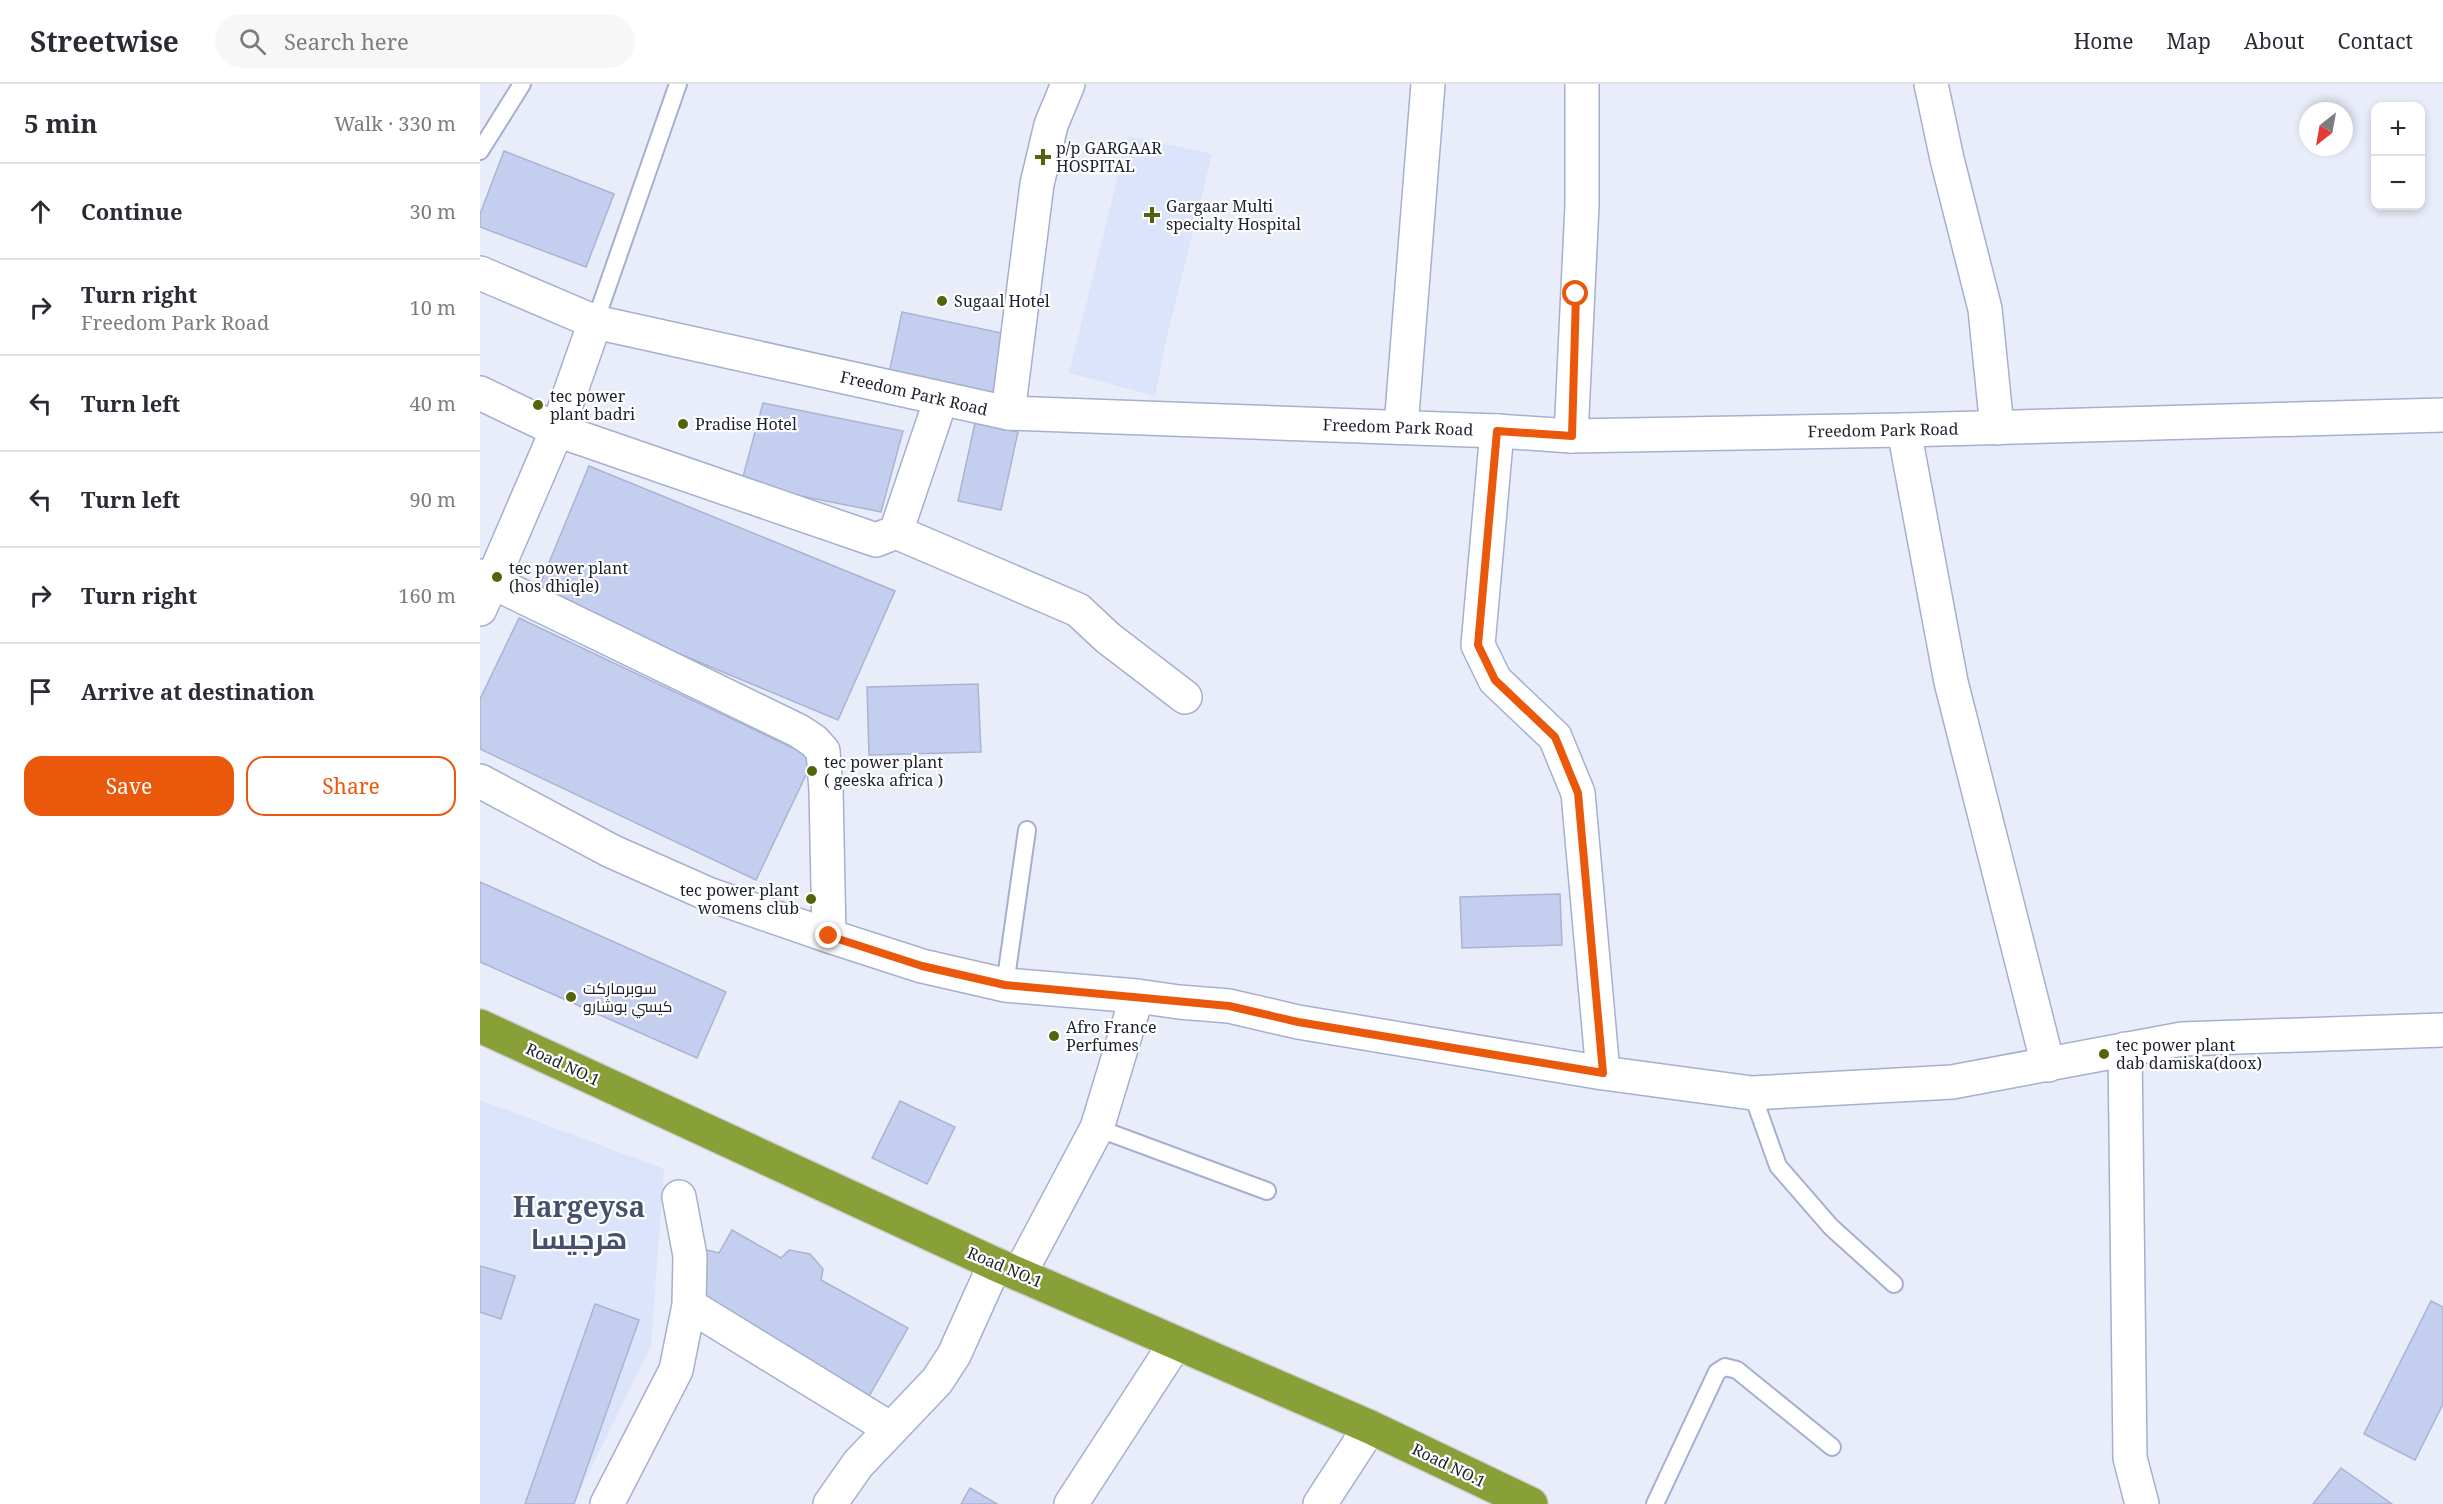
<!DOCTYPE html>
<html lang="en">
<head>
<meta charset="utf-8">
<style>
  :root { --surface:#fff; --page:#f7f7f7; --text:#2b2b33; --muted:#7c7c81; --line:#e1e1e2; --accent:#ea580c }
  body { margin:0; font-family:"Noto Serif",Cairo,serif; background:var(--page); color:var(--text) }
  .controls { position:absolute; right:18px; top:18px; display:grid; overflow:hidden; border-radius:12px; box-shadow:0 3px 9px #0003 }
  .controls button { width:54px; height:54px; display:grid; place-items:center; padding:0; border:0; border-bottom:2px solid var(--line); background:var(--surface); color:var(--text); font:30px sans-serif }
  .compass { position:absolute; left:1819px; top:18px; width:54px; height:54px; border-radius:50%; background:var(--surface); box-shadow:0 3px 9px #0003; rotate:211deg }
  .stop { position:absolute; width:18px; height:18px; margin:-14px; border:4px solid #ea580c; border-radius:50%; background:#fff }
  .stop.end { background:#ea580c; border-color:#fff; box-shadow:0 2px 6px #0008 }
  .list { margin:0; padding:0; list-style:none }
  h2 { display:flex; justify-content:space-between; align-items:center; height:78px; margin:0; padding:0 24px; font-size:26px }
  h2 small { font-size:20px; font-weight:400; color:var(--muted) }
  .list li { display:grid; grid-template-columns:39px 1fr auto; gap:18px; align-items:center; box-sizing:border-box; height:96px; padding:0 24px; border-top:2px solid var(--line) }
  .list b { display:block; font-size:22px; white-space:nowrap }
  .list p { margin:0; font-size:20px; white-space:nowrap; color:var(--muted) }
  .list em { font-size:20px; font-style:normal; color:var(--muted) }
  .actions { display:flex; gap:12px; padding:18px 24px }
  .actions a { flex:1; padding:14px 0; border:2px solid var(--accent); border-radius:18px; text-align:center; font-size:21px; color:var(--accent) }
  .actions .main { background:var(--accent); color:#fff }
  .icon { flex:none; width:33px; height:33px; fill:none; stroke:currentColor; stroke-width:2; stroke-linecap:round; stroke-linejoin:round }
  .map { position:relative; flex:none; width:1963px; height:1420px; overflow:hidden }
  header { display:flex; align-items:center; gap:36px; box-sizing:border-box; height:84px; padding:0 30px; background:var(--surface); border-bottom:2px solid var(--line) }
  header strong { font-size:28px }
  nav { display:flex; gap:33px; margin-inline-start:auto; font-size:21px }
  .search { width:420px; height:54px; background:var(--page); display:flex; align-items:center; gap:15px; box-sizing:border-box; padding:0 21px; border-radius:33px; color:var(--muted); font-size:22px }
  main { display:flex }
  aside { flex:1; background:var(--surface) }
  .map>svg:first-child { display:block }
</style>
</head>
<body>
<header>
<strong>Streetwise</strong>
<div class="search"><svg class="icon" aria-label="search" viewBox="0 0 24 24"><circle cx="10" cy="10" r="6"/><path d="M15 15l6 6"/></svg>Search here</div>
<nav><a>Home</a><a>Map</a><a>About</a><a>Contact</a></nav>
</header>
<main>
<aside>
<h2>5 min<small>Walk · 330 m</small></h2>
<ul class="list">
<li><svg class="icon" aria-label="ahead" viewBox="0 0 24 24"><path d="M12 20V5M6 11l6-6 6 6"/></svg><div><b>Continue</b></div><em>30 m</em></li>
<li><svg class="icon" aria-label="right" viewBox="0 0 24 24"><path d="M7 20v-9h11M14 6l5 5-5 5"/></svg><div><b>Turn right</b><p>Freedom Park Road</p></div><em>10 m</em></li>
<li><svg class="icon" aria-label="left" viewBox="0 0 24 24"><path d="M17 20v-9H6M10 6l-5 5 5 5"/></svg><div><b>Turn left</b></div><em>40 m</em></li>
<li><svg class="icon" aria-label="left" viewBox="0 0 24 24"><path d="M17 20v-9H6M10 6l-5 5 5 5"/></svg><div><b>Turn left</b></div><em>90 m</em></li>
<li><svg class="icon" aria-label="right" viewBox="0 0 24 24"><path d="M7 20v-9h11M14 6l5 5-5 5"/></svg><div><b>Turn right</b></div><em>160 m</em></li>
<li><svg class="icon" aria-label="arrive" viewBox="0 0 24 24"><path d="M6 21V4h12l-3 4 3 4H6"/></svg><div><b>Arrive at destination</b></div></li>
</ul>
<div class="actions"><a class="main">Save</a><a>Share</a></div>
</aside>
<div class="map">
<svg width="1963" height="1420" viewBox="0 0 1963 1420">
  <rect width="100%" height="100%" fill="#e9edfa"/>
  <!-- built -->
  <path fill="#dbe4fb" d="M648 52 732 70 685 261 675 312 589 289Z
    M0 1016 184 1085 171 1263 93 1420H0Z"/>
  <!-- building -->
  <path fill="#c4cfef" stroke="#a9b4d2" stroke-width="1.5" d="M24 67 134 110 106 183 0 143V130Z
    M422 228 531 251 517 322 407 299Z
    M283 319 423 347 401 428 261 400Z
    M495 339 538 348 521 426 478 417Z
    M109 382 415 507 358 636 56 510Z
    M39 534 334 674 276 796 0 665V615Z
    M498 600 501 668 389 671 387 603Z
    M0 798 246 908 217 974 0 878Z
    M1080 810 1082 861 982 864 980 813Z
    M420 1017 475 1043 447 1100 392 1074Z
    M252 1146 301 1174 309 1166 330 1170 343 1185 341 1196 428 1244 388 1314 213 1217 219 1170 227 1166 239 1169Z
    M0 1182 35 1192 21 1235 0 1228Z
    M1951 1217 1963 1223V1320L1935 1376 1884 1350Z
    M115 1220 159 1236 94 1420H45Z
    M1861 1384 1912 1420H1833Z
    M490 1404 517 1420H481Z"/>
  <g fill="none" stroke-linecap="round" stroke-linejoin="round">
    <!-- lane casing -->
    <g stroke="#a5b0cf" stroke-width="20">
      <path id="lane" d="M0 67 42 0
        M115 238 198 0
        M525 901 547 746
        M1272 1009 1298 1082 1351 1143 1414 1200
        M617 1044 787 1107
        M1175 1420 1237 1288 1245 1283 1257 1286 1352 1363"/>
    </g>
    <!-- street casing -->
    <g stroke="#a5b0cf" stroke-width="36">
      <path id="street" d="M1451 0 1467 75 1505 225 1517 344
        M0 309 77 346 396 456 416 448 461 315
        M528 329 557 100 571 41 588 0
        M921 343 948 0
        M1424 346 1471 598 1568 981
        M1017 347 998 561 1015 596 1075 653 1098 709 1123 989
        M1091 352 1102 121V0
        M416 448 598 526 628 554 705 613
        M0 492 319 647 334 657 343 667 346 706 349 852
        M0 697 131 767 228 810 349 852 442 882 525 901 657 912
        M1645 965 1650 1374 1662 1420
        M540 1189 617 1044 657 912 699 918 749 922 818 938 1123 989 1272 1009 1472 998 1702 955 1963 946
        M209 1221 411 1345
        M127 1420 196 1286 209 1221 210 1172 199 1113
        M350 1420 378 1380 457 1297 474 1271 515 1180
        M591 1420 695 1260"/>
    </g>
    <!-- secondary casing -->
    <g stroke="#a5b0cf" stroke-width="36">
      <path id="secondary" d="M0 189 115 238 528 329 1017 347 1091 352 1424 346 1963 331
        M0 525 77 346 115 238
        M840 1420 890 1343"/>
    </g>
    <!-- highway casing -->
    <g stroke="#cdced1" stroke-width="36">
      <path id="highway" d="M0 942 515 1180 890 1343 1051 1420"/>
    </g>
    <!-- lane -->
    <use href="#lane" stroke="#fff" stroke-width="16"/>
    <!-- street -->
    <use href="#street" stroke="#fff" stroke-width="33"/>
    <!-- secondary -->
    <use href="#secondary" stroke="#fff" stroke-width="33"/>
    <!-- highway -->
    <use href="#highway" stroke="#899f38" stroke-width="33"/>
  </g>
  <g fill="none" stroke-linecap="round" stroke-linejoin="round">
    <!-- route -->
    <path stroke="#ea580c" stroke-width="8" d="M349 852 442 882 525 901 749 922 818 938 1123 989 1098 709 1075 653 1015 596 998 561 1017 347 1092 352 1096 210"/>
  </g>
  <!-- markers -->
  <g fill="#54640c" stroke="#fff" stroke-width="2">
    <path d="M560 64h6v6h6v6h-6v6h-6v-6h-6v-6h6z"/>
    <path d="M669 122h6v6h6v6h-6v6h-6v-6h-6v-6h6z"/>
    <circle cx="462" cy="217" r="6"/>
    <circle cx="58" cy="321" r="6"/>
    <circle cx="203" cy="340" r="6"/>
    <circle cx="17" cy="493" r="6"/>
    <circle cx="332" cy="687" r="6"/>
    <circle cx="331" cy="815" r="6"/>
    <circle cx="91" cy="913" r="6"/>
    <circle cx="574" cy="952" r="6"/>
    <circle cx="1624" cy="970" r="6"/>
  </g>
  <g text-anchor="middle" stroke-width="4.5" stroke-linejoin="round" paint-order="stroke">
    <!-- poi labels -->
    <g font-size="16" fill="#1c202c" stroke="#fff" text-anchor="start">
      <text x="576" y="70">p/p GARGAAR<tspan x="576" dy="18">HOSPITAL</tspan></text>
      <text x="686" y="128">Gargaar Multi<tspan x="686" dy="18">specialty Hospital</tspan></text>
      <text x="474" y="223">Sugaal Hotel</text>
      <text x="70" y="318">tec power<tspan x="70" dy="18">plant badri</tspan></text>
      <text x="215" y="346">Pradise Hotel</text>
      <text x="29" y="490">tec power plant<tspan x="29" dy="18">(hos dhiqle)</tspan></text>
      <text x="344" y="684">tec power plant<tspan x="344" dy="18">( geeska africa )</tspan></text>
      <text x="319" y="812" text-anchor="end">tec power plant<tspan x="319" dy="18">womens club</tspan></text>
      <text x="103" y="910">سوبرماركت<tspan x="103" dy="18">كيسي بوشارو</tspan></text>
      <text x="586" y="949">Afro France<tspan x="586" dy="18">Perfumes</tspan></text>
      <text x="1636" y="967">tec power plant<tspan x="1636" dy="18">dab damiska(doox)</tspan></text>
    </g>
    <!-- street labels -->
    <g font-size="16" fill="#1c202c" stroke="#fff">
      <text transform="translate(434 309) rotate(13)" y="6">Freedom Park Road</text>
      <text transform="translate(918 343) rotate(2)" y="6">Freedom Park Road</text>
      <text transform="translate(1403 346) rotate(-1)" y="6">Freedom Park Road</text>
      <text transform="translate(83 980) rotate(25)" y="6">Road NO.1</text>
      <text transform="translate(525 1183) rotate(23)" y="6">Road NO.1</text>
      <text transform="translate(969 1381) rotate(26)" y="6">Road NO.1</text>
    </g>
    <!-- town labels -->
    <g font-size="28" font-weight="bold" fill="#47506a" stroke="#fff">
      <text x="99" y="1133">Hargeysa<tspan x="99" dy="32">هرجيسا</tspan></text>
    </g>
  </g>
</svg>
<div class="controls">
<button>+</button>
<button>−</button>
</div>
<svg class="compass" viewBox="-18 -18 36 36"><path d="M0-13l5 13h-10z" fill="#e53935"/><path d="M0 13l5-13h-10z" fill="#7c7c81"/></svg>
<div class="stop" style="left:1096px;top:210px"></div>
<div class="stop end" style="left:349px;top:852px"></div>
</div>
</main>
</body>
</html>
